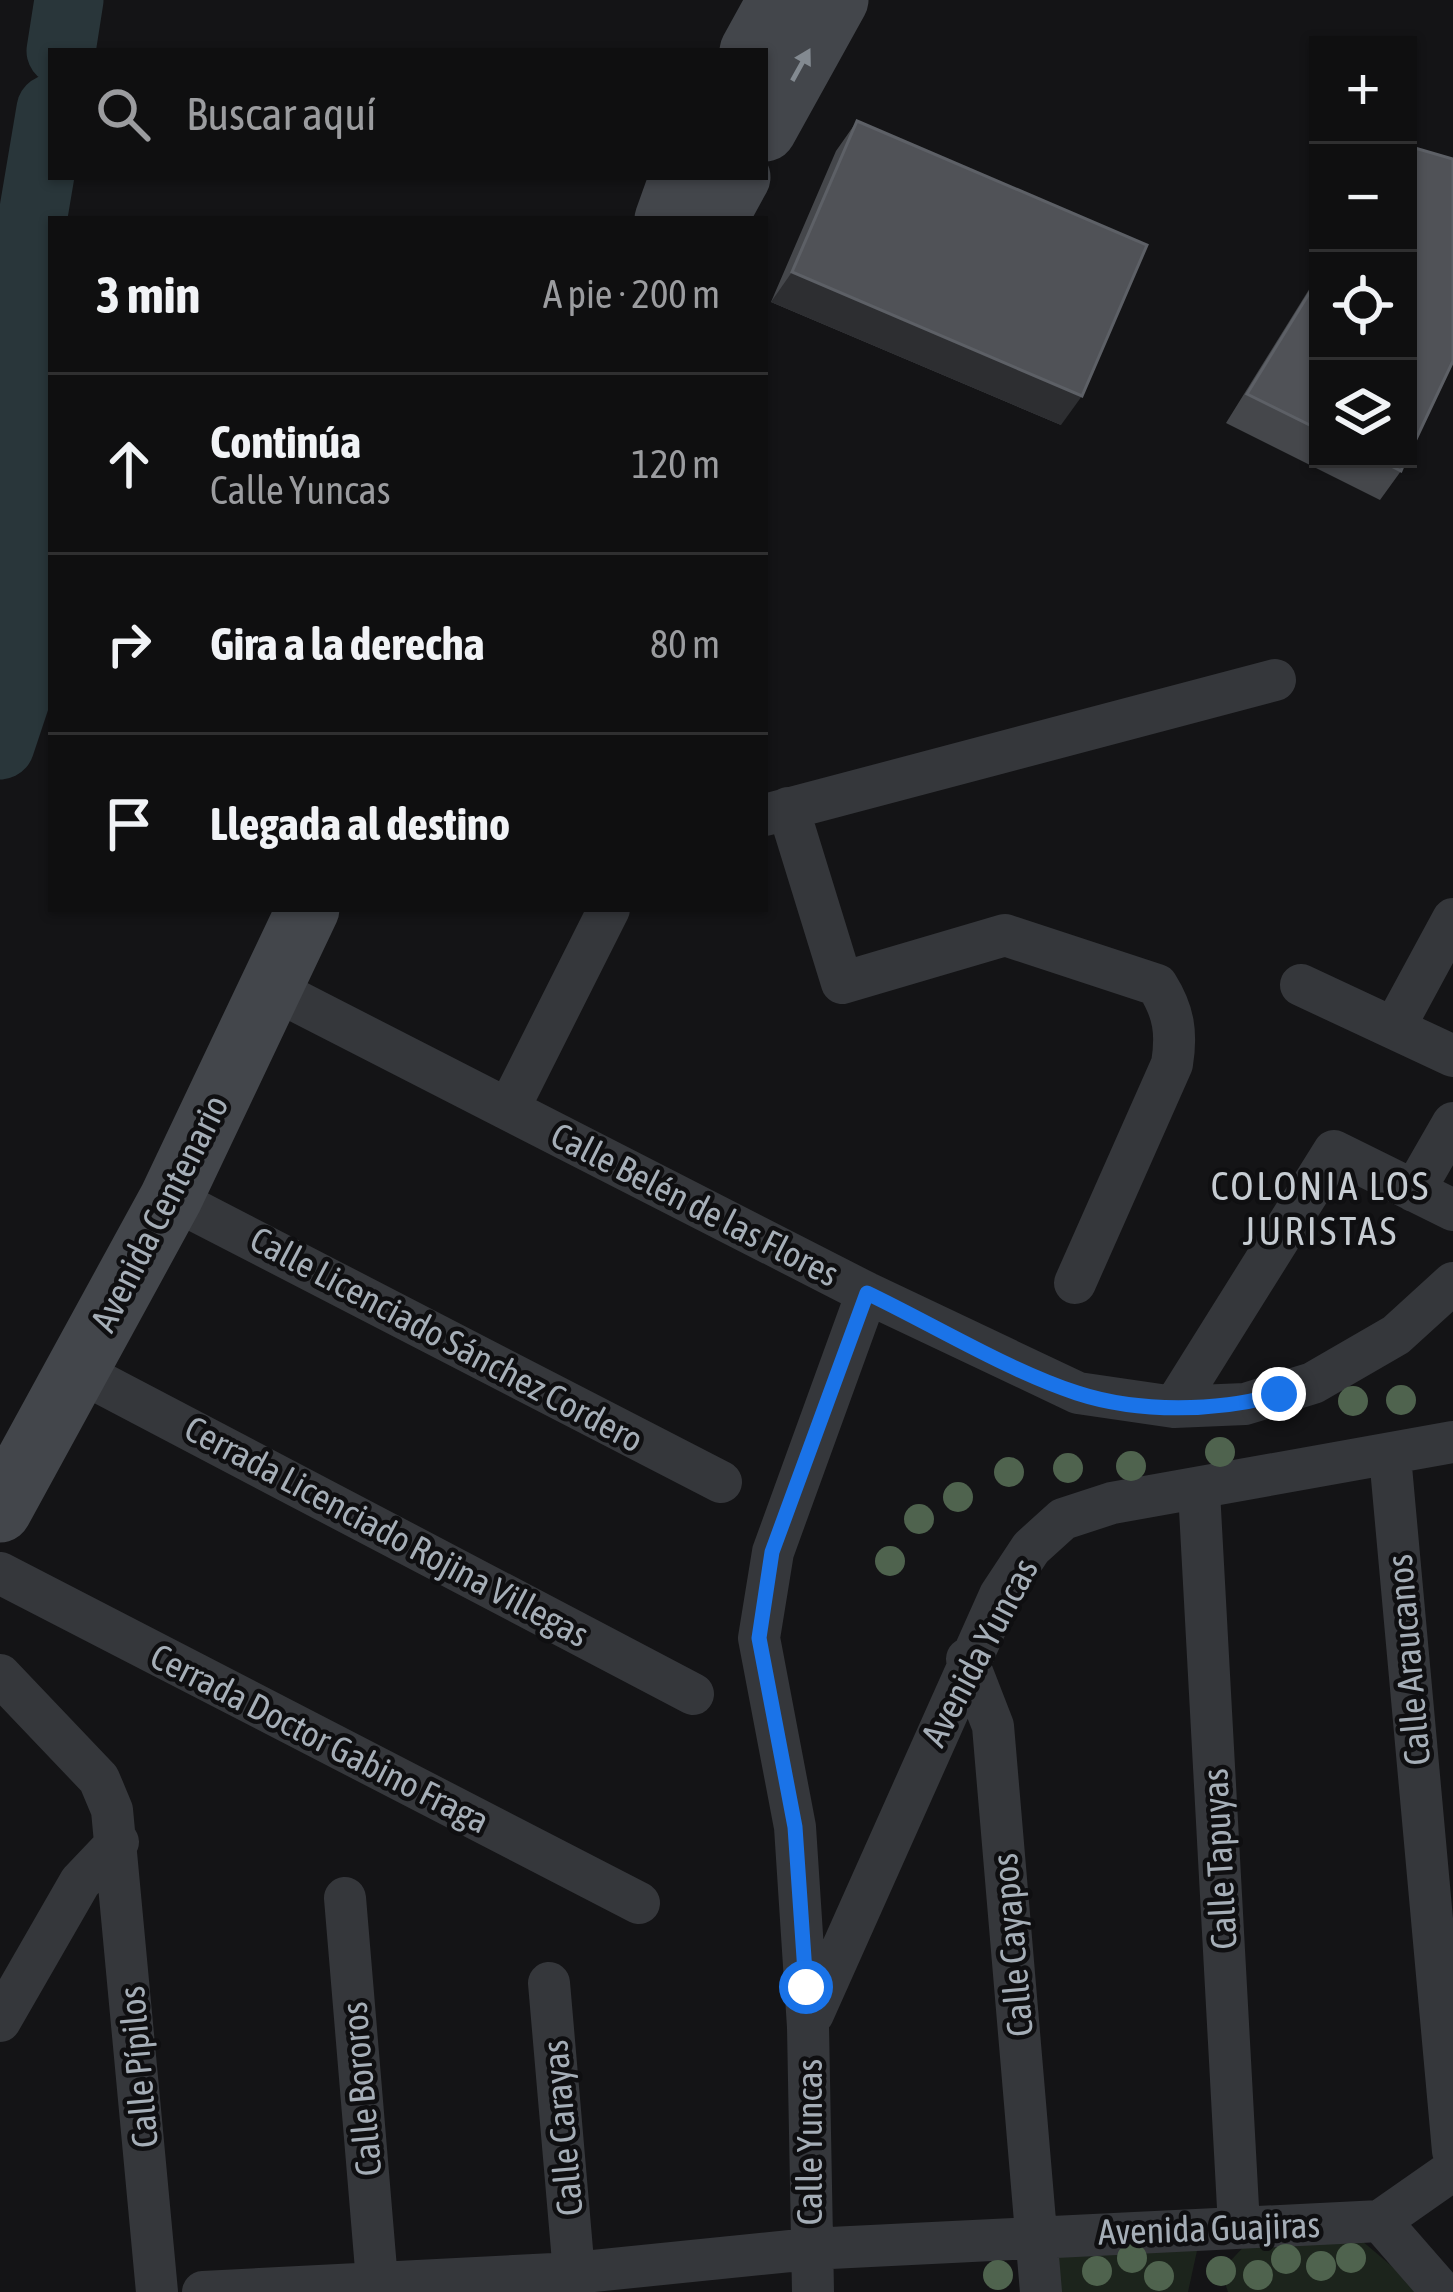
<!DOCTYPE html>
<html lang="es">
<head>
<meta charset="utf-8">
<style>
  :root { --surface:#0f0f10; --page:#1d1d1e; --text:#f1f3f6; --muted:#9b9c9f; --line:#2f2f30 }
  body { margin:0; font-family:"Asap Condensed",sans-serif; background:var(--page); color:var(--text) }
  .controls { position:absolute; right:36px; top:36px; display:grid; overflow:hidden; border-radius:0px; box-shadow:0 3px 9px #0004 }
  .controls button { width:108px; height:108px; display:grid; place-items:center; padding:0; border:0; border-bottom:3px solid var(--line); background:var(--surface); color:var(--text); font:60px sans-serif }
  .stop { position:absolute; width:36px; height:36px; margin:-27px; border:9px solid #1a73e8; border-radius:50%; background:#fff }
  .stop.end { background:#1a73e8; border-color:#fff; box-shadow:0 3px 12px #0008 }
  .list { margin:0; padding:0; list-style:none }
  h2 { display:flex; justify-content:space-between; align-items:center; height:156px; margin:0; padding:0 48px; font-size:51px }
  h2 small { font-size:39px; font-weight:400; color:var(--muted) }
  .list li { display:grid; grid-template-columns:78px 1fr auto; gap:36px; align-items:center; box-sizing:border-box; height:180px; padding:0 48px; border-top:3px solid var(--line) }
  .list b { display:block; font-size:45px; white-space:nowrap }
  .list p { margin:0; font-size:39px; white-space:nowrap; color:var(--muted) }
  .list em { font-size:39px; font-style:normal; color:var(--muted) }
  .icon { flex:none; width:66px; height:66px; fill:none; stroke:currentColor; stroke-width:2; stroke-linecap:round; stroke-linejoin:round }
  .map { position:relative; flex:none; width:1453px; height:2292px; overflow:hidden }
  .search { position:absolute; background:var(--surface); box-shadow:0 3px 9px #0004; left:48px; top:48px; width:720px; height:132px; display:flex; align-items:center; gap:30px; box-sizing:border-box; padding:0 42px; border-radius:0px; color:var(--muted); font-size:45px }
  .panel { position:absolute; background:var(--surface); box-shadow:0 3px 9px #0004; left:48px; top:216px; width:720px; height:696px; border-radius:0px }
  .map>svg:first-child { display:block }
</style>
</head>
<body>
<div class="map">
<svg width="1453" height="2292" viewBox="0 0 1453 2292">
  <rect width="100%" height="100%" fill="#141416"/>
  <!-- green -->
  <path fill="#1c241c" d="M1354 2234 1422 2292H1228L1221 2271 1249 2241Z
    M1200 2237 1188 2292H1050L1044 2242Z"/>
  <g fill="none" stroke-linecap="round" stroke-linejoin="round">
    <!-- river -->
    <path stroke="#29363a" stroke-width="69" d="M61 51 69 0
      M0 745 16 697 22 281 51 109"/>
    <!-- minor -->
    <path stroke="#35373b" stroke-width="42" d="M788 808 842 983 1005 935 1157 985C1174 1012 1177 1033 1172 1064L1075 1283
      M765 815 1275 680
      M1301 985 1453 1056
      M269 987 867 1293 1078 1393 1174 1407 1245 1404 1313 1383 1396 1335 1453 1283
      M1394 1028 1453 919
      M509 1108 609 909
      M1414 1191 1453 1123
      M171 1198 721 1482
      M78 1371 693 1694
      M1174 1407 1334 1151 1453 1210
      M1390 1456 1453 2151
      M1199 1491 1239 2226
      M0 1573 639 1903
      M967 1659 993 1726 1041 2292
      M0 1675 99 1779 112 1810 157 2292
      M345 1898 377 2281
      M549 1983 574 2273
      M813 2014 1000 1595 1031 1548 1063 1519 1112 1503 1453 1442
      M0 2021 80 1882 118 1842
      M1380 2221 1442 2292
      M203 2292 574 2273 810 2249 1380 2221 1453 2170
      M813 2292 808 2027 795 1827 759 1638 773 1552 867 1293"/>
    <!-- secondary -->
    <path stroke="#43464b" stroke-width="63" d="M751 51 779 0
      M765 130 837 0
      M666 219 681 177
      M716 219 739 177
      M0 1511 171 1198 308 909"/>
  </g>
  <!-- trees -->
  <g fill="#4f634e">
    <circle cx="1401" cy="1400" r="15"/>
    <circle cx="1353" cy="1401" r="15"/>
    <circle cx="1220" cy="1452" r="15"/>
    <circle cx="1131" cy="1466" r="15"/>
    <circle cx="1068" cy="1468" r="15"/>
    <circle cx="1009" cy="1472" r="15"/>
    <circle cx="958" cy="1497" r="15"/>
    <circle cx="919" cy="1519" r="15"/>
    <circle cx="890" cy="1561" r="15"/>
    <circle cx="1132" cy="2258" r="15"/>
    <circle cx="1351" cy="2258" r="15"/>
    <circle cx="1286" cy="2259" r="15"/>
    <circle cx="1321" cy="2266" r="15"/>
    <circle cx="1097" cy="2271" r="15"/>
    <circle cx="1221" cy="2271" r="15"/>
    <circle cx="998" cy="2275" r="15"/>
    <circle cx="1258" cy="2275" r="15"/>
    <circle cx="1159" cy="2276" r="15"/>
  </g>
  <!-- wall -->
  <path fill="#45474b" d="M857 121 1061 425 771 302 836 151Z
    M1318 275V459H1406L1401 471 1380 500 1226 423Z"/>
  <!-- shaded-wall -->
  <path fill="#2d2e31" d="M792 272 1082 396 1061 425 771 302Z"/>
  <!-- building -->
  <path fill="#505257" stroke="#5d6066" stroke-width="3" d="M857 121 1147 245 1082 396 792 272Z
    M1408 146 1453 159V361L1408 456Z
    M1318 279V429L1247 394Z
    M1377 459H1406L1401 471Z"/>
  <!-- one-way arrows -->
  <defs><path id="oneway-solid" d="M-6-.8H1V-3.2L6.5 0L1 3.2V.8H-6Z" transform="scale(3)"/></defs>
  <use fill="#838a91" href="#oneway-solid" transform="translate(801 65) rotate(-61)"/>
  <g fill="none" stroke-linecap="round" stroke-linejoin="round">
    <!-- route -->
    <path stroke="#1a73e8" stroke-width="15" d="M806 1987 795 1827 759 1638 772 1552 867 1293C934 1325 1007 1370 1077 1393 1138 1413 1219 1412 1279 1394"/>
  </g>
  <g text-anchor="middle" stroke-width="9" stroke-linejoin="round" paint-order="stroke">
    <!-- street labels -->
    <g font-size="36" fill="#a5aeb7" stroke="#0f0f11">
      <text transform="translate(695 1204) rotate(27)" y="13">Calle Belén de las Flores</text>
      <text transform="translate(159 1213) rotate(-63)" y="13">Avenida Centenario</text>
      <text transform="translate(447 1339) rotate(28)" y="13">Calle Licenciado Sánchez Cordero</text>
      <text transform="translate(387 1531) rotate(28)" y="13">Cerrada Licenciado Rojina Villegas</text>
      <text transform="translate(979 1652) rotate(-62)" y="13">Avenida Yuncas</text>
      <text transform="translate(1408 1660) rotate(-95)" y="13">Calle Araucanos</text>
      <text transform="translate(320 1738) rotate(27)" y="13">Cerrada Doctor Gabino Fraga</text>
      <text transform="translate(1219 1859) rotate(-93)" y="13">Calle Tapuyas</text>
      <text transform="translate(1012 1945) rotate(-95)" y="13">Calle Cayapos</text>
      <text transform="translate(138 2067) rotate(-95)" y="13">Calle Pípilos</text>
      <text transform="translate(361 2089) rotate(-95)" y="13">Calle Bororos</text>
      <text transform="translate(562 2128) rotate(-95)" y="13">Calle Carayas</text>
      <text transform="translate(809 2142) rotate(-90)" y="13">Calle Yuncas</text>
      <text transform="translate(1209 2228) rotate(-2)" y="13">Avenida Guajiras</text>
    </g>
    <!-- neighbourhood labels -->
    <g font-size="39" letter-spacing="3" fill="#c6ccd2" stroke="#0f0f11">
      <text x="1321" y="1200">COLONIA LOS<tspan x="1321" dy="45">JURISTAS</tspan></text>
    </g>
  </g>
</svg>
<div class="controls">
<button>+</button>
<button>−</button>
<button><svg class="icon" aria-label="locate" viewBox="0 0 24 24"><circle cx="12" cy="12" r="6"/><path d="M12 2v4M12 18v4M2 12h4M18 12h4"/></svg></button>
<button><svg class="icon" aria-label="layers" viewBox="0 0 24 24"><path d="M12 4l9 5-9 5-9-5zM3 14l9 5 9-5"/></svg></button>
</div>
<div class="stop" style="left:806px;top:1987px"></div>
<div class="stop end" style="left:1279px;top:1394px"></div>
<div class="search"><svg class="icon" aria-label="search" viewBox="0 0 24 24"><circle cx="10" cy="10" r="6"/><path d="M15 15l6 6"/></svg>Buscar aquí</div>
<section class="panel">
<h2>3 min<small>A pie · 200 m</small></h2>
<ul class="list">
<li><svg class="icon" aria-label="ahead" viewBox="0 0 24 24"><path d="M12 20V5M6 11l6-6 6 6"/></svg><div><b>Continúa</b><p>Calle Yuncas</p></div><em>120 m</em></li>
<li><svg class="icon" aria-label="right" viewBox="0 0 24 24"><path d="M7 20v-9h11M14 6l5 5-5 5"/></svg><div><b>Gira a la derecha</b></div><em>80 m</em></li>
<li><svg class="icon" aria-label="arrive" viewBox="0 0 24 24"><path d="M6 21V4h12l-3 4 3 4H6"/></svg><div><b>Llegada al destino</b></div></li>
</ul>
</section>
</div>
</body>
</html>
